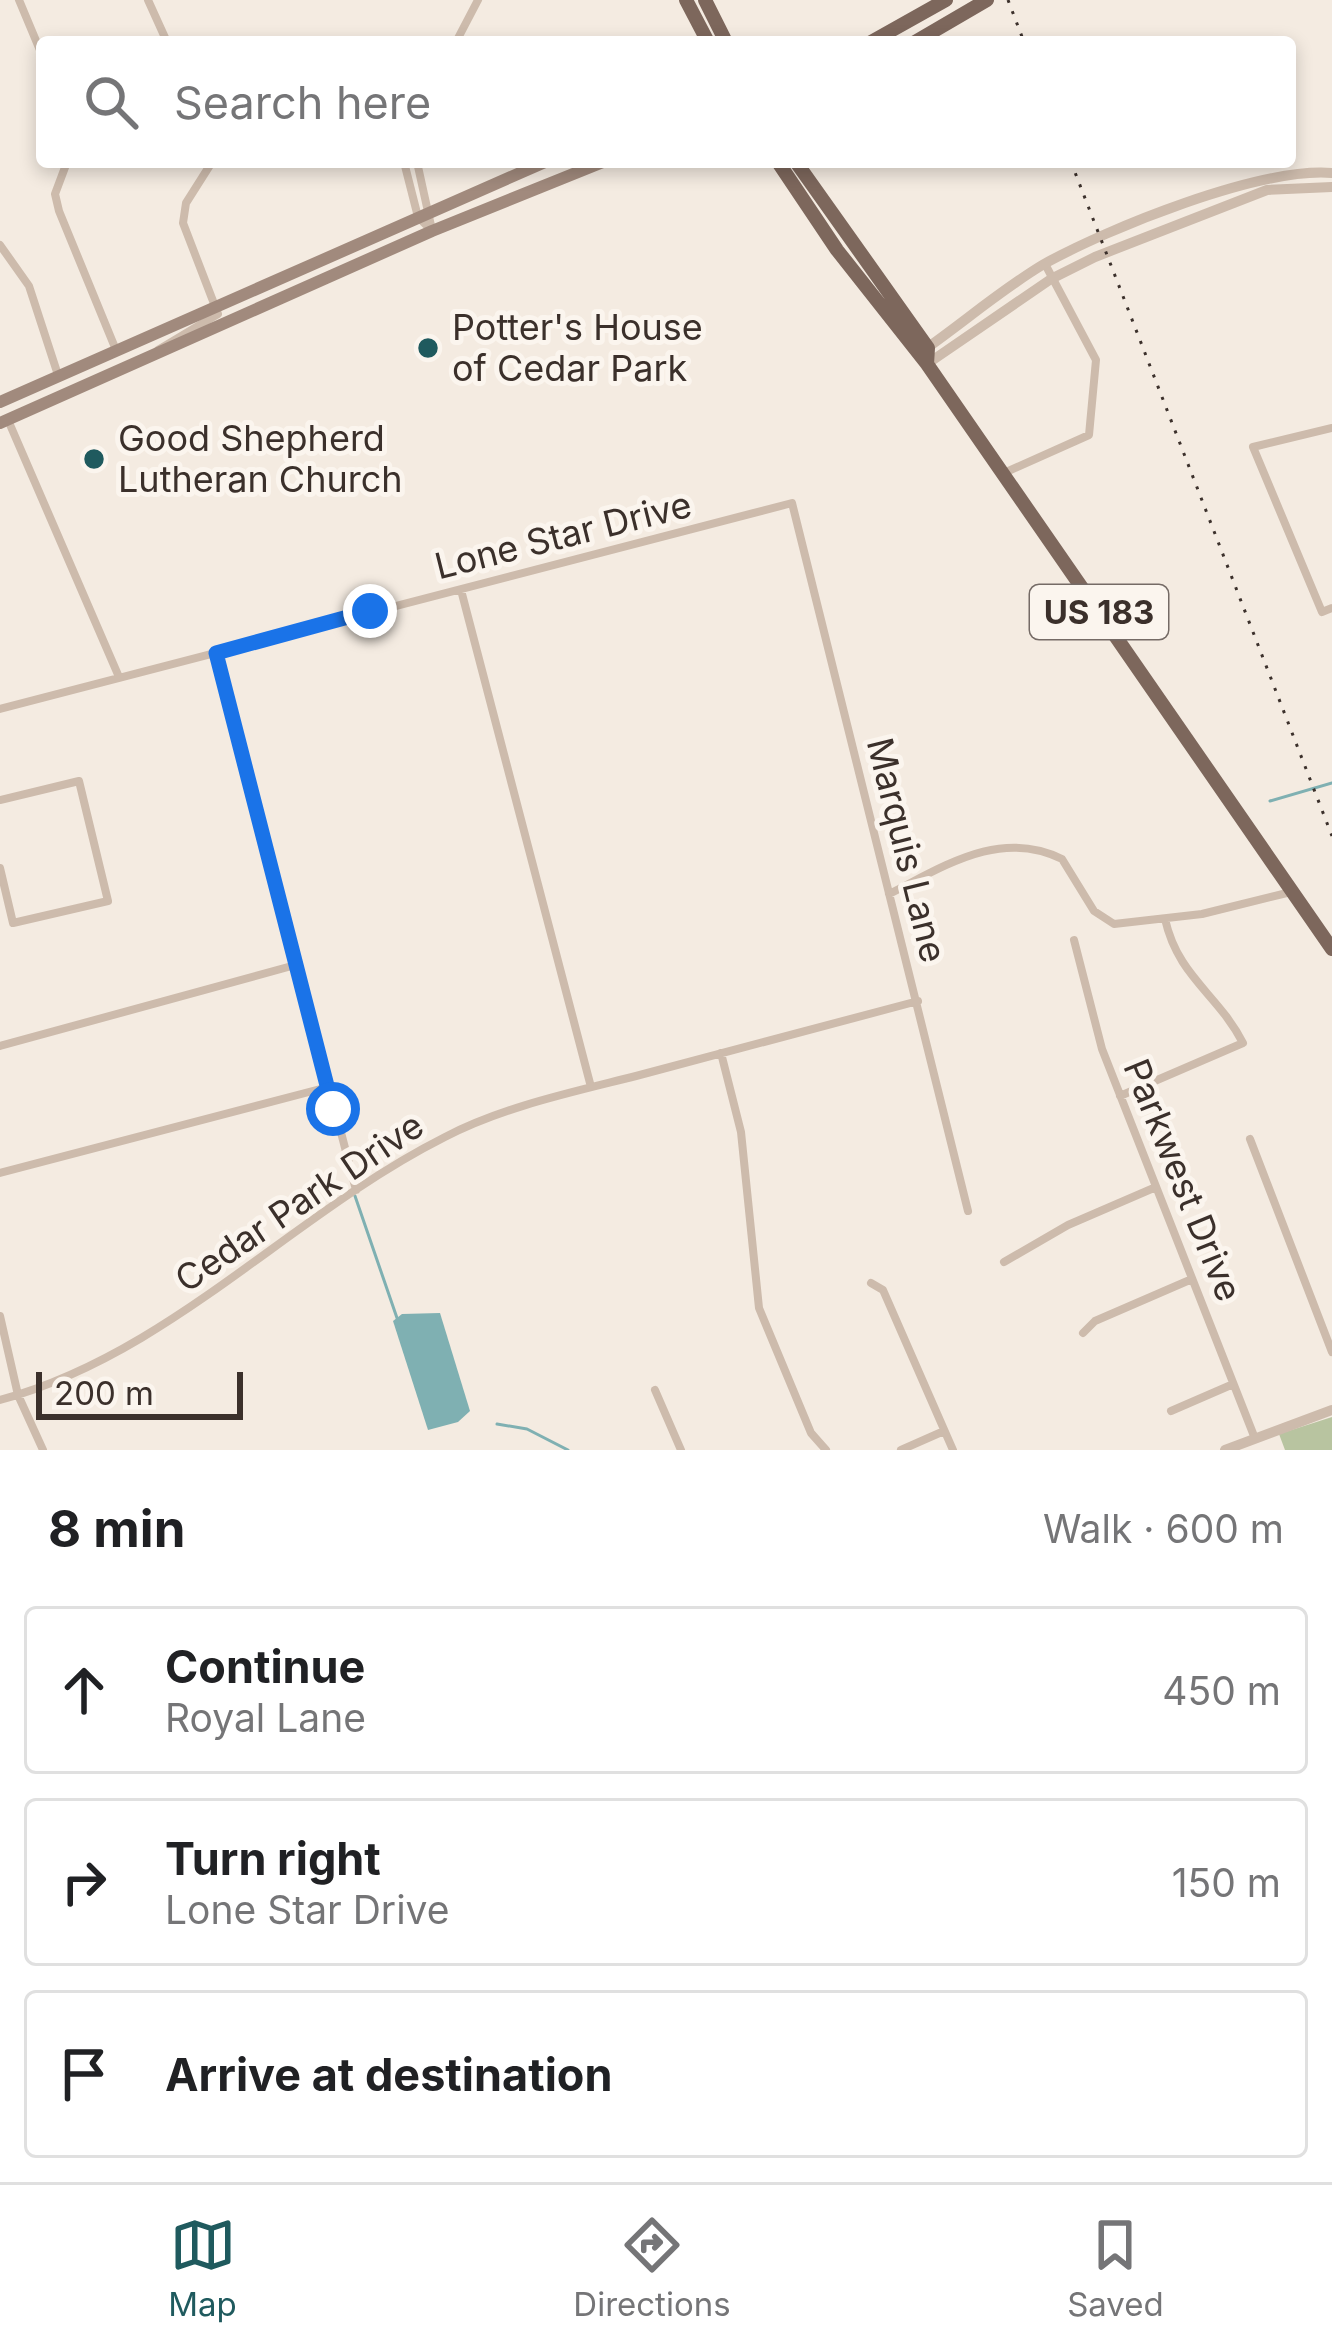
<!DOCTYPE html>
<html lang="en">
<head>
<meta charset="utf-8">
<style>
  :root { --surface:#fff; --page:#f6f6f6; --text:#202124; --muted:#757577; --line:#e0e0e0; --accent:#1f5a5e }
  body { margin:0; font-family:Inter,sans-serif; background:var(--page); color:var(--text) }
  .scale { position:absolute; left:36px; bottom:30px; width:207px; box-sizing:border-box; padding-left:12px; border:6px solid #3b302b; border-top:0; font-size:33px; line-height:42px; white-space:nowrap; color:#3b302b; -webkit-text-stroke:9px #fbf5ee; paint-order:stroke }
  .stop { position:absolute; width:36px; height:36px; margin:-27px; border:9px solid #1a73e8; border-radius:50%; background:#fff }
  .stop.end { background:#1a73e8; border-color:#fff; box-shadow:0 3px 12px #0008 }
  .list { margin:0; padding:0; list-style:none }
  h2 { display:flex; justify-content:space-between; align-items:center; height:156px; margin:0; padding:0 48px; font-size:51px }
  h2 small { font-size:39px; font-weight:400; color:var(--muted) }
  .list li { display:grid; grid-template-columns:78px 1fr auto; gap:36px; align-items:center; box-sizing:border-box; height:168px; margin:0 24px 24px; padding:0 24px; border:3px solid var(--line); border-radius:12px }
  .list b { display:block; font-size:45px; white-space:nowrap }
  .list p { margin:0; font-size:39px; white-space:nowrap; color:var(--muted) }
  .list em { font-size:39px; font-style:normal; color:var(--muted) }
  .icon { flex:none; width:66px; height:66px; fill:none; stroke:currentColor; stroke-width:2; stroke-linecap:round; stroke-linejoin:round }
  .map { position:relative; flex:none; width:1332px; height:1450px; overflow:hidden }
  .search { position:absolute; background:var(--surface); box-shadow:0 6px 18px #0003; left:36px; right:36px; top:36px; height:132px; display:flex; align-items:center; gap:30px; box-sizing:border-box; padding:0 42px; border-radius:12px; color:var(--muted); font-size:45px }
  .sheet { height:732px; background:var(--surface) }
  nav { display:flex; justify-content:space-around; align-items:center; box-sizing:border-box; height:168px; border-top:3px solid var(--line); background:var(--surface); font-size:33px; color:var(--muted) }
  nav a { display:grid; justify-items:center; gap:6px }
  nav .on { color:var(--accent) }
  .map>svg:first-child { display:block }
</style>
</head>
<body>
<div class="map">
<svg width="1332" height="1450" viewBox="0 0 1332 1450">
  <rect width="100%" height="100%" fill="#f4ebe1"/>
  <!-- green -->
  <path fill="#b8c4a0" d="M1332 1417V1450H1285L1279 1434Z"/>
  <!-- water -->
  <path fill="#7fb0b2" d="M440 1313 470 1411 458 1422 428 1430 393 1321 402 1314Z"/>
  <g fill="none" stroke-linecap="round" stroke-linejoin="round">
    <!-- stream -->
    <path stroke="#7fb0b2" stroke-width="3" d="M1270 801 1332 783
      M355 1196 397 1318
      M497 1424 527 1429 568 1450"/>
    <!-- minor -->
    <path stroke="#cdbbac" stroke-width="8" d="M19 0 42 55
      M148 0 167 42
      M456 42 478 0
      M67 162 55 194 59 211 116 350
      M404 162 418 217 432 231
      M417 162 432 230
      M0 245 29 286 58 375
      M158 350 218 314 183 223 186 203 212 162
      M8 420 119 677
      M1332 428 1253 447 1322 612 1332 608
      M1004 473 1089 435 1096 360 1045 264
      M461 590 591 1087
      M216 653 356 1190
      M0 709 792 503 968 1211
      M0 800 79 781 108 901 13 923 0 868
      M889 894C943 867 1000 828 1062 859L1094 911 1114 924 1202 914 1291 892
      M1074 940 1102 1049 1254 1436
      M0 1046 299 964
      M721 1053 741 1132 759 1308 811 1433 826 1450
      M1120 1096 1243 1043C1218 994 1178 977 1165 919
      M1250 1139 1332 1352
      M0 1173 328 1087
      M1004 1262 1068 1225 1156 1187
      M871 1283 883 1290 953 1450
      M0 1316 18 1395 43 1450
      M1083 1333 1095 1321 1192 1279
      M655 1390 681 1450
      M0 1400C170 1354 290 1215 445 1137 502 1107 573 1092 636 1076 730 1051 824 1026 918 1001
      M1171 1411 1231 1385
      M901 1450 944 1431"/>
    <!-- tertiary -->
    <path stroke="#cdbbac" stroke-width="10" d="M924 350C964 322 1002 289 1044 264 1109 228 1260 167 1332 173
      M927 364 1051 279 1095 257 1267 190 1332 187
      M1225 1450 1332 1410"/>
    <!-- secondary -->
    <path stroke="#a18a7d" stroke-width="12" d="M0 402 545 162
      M0 423 432 231 603 162"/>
    <!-- primary -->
    <path stroke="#7d675c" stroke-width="14" d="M686 0 708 42
      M705 0 726 42
      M871 42 946 0
      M915 42 987 0
      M778 162 837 250 927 364 1332 949
      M796 162 928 348 927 364"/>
    <!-- rail -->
    <path stroke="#3b302b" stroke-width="3" stroke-dasharray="3 9" stroke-linecap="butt" d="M1008 0 1024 42
      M1071 162 1332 836"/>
  </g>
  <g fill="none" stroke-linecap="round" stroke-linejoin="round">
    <!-- route -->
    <path stroke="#1a73e8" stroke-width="15" d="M333 1109 216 653 370 611"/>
  </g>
  <!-- markers -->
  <g fill="#1f5a5e" stroke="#fbf5ee" stroke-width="4.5">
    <circle cx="428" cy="348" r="12"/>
    <circle cx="94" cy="459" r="12"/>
  </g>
  <g text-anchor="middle" stroke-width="10" stroke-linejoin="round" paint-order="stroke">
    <!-- shield labels -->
    <rect fill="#fbf5ee" stroke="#756b66" stroke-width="3" x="1030" y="585" width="138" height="54" rx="9"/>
    <g font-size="33" font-weight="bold" fill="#3b302b">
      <text x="1099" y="624">US 183</text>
    </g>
    <!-- poi labels -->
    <g font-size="36" fill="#3b302b" stroke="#fbf5ee" text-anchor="start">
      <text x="452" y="340">Potter's House<tspan x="452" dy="41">of Cedar Park</tspan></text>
      <text x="118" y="451">Good Shepherd<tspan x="118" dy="41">Lutheran Church</tspan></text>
    </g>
    <!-- street labels -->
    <g font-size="36" fill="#3b302b" stroke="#fbf5ee">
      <text transform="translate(563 535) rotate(-14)" y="13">Lone Star Drive</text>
      <text transform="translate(907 850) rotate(76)" y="13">Marquis Lane</text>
      <text transform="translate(1183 1180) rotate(68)" y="13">Parkwest Drive</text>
      <text transform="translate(299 1202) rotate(-34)" y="13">Cedar Park Drive</text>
    </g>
  </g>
</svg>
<div class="scale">200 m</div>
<div class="stop" style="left:333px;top:1109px"></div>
<div class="stop end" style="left:370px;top:611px"></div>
<div class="search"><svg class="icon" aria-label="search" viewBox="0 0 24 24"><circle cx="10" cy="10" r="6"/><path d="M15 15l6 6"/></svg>Search here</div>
</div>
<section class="sheet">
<h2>8 min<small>Walk · 600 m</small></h2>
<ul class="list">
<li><svg class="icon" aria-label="ahead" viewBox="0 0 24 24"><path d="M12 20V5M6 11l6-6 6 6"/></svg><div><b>Continue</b><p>Royal Lane</p></div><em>450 m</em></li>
<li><svg class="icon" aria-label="right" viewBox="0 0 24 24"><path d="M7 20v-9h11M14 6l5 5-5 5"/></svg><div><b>Turn right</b><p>Lone Star Drive</p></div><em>150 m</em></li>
<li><svg class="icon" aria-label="arrive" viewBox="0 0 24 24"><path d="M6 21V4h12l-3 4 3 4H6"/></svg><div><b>Arrive at destination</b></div></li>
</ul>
</section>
<nav>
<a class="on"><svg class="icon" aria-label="map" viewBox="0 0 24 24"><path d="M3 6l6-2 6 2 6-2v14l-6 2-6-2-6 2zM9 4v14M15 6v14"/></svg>Map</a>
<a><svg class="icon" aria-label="directions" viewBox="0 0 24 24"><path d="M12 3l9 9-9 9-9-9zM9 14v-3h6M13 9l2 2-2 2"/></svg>Directions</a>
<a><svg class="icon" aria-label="saved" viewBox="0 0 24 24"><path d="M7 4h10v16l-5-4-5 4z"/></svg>Saved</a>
</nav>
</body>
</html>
